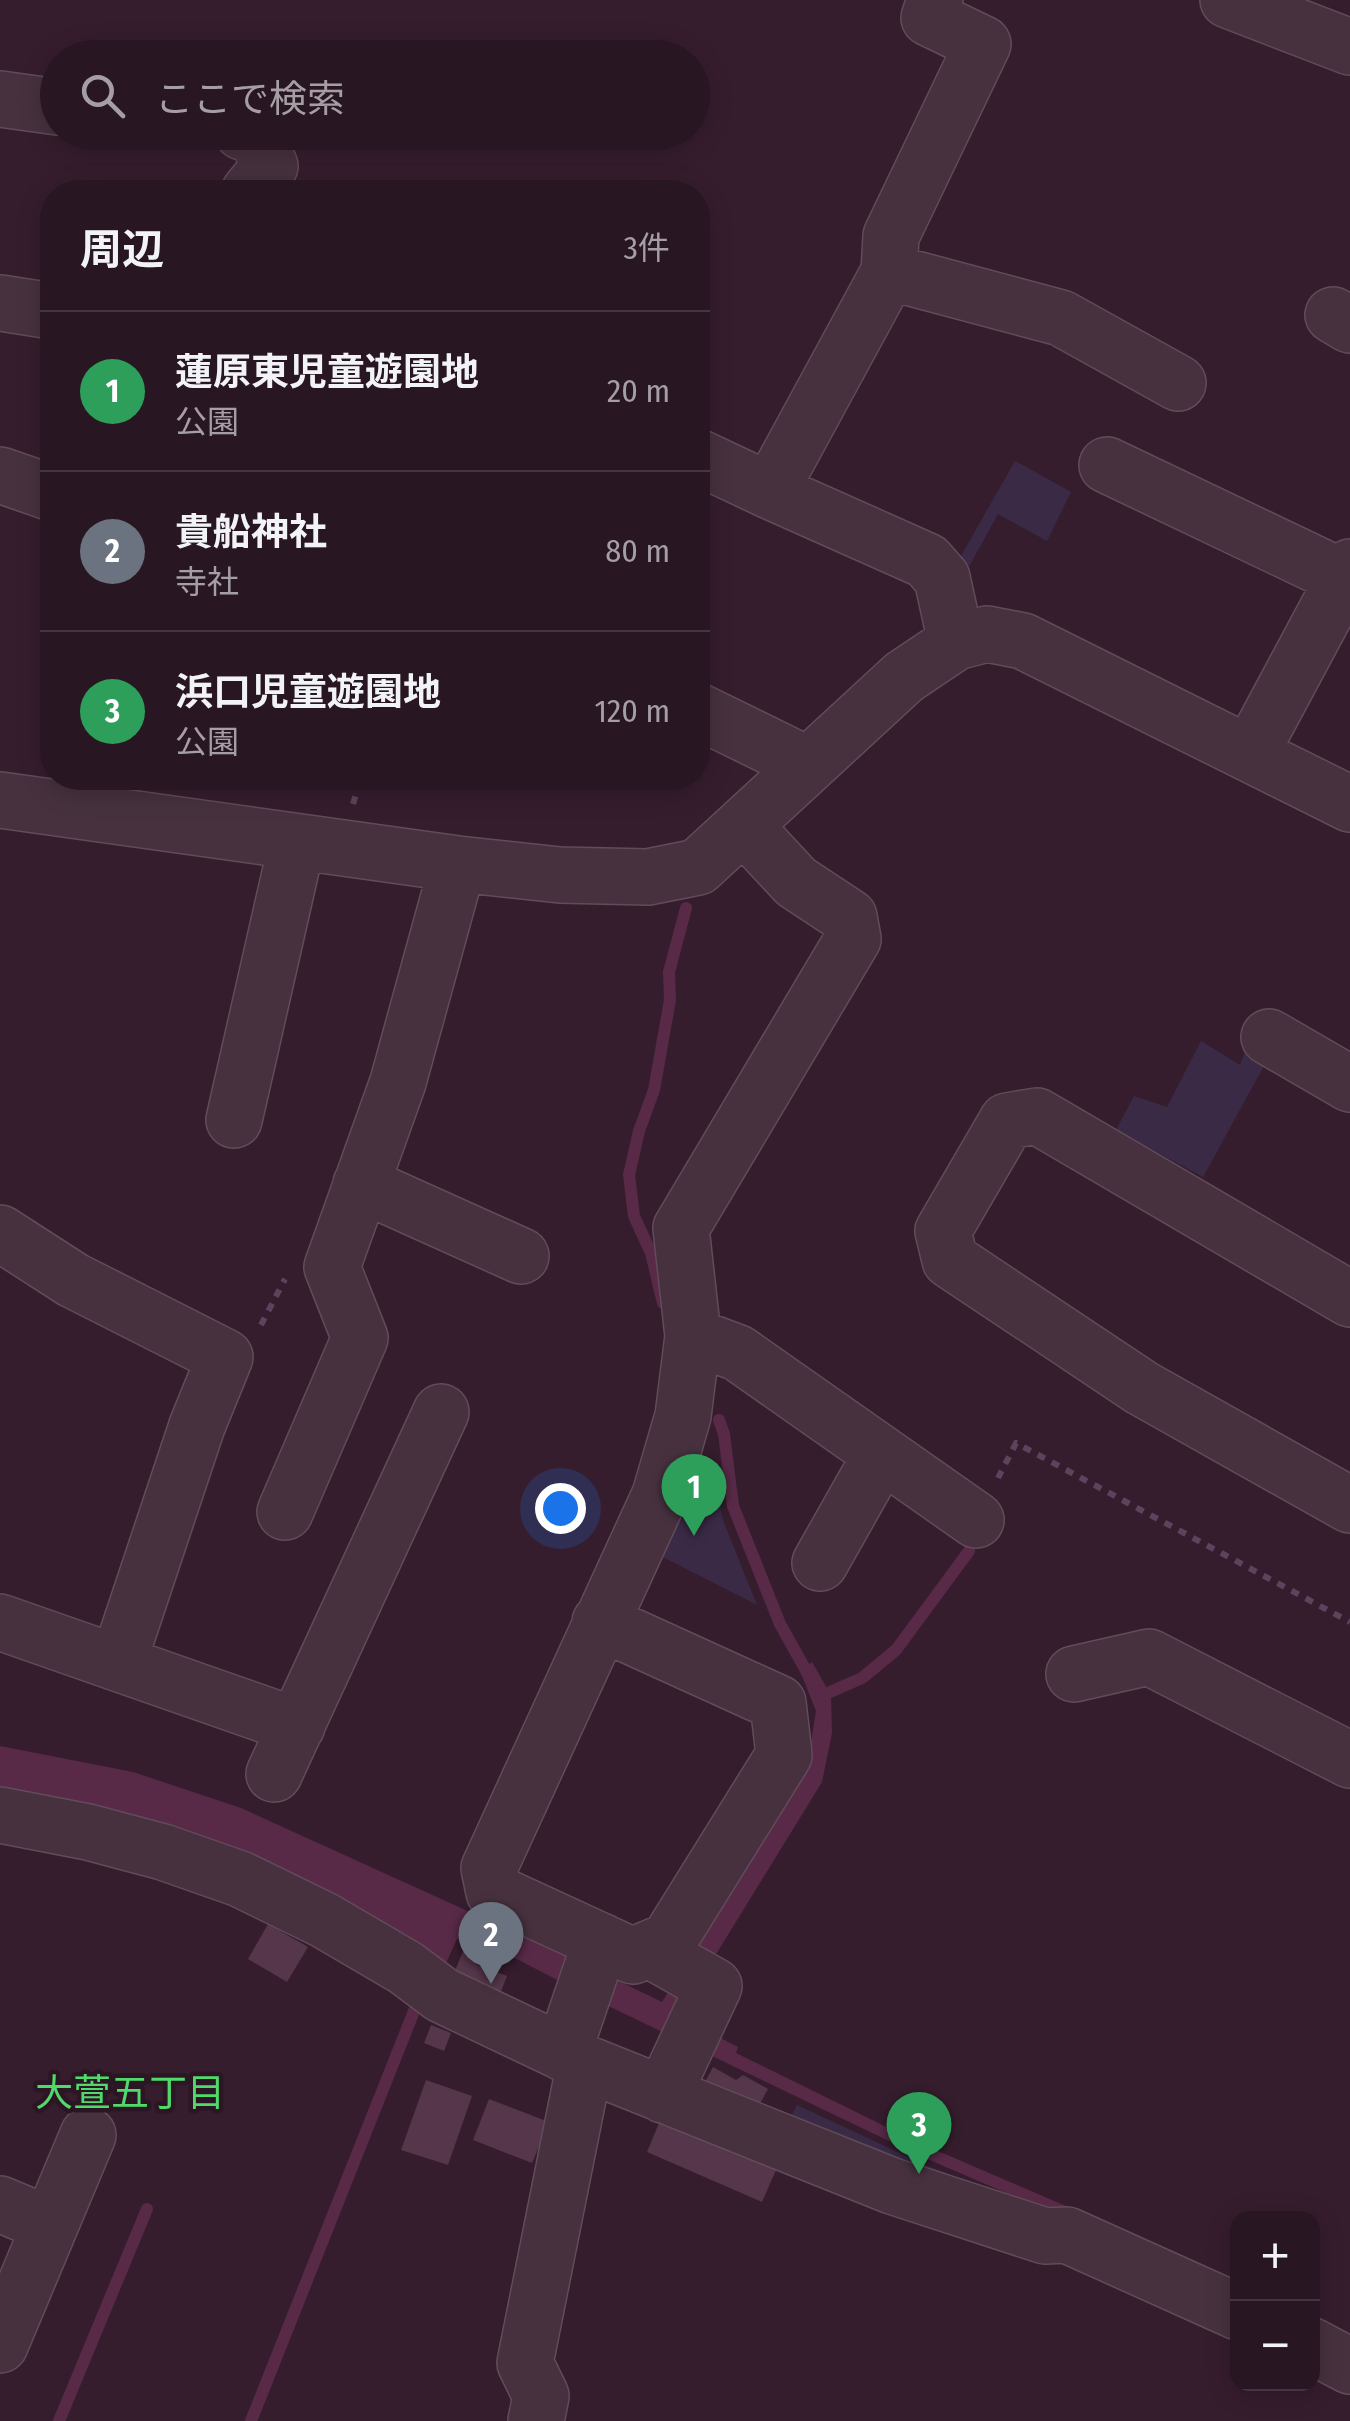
<!DOCTYPE html>
<html lang="ja">
<head>
<meta charset="utf-8">
<style>
  :root { --surface:#281622; --page:#34232f; --text:#f1f3f6; --muted:#a59fa5; --line:#443540; --accent:#ff74cb }
  body { margin:0; font-family:"Fira Sans Condensed","Noto Sans JP",sans-serif; background:var(--page); color:var(--text) }
  .controls { position:absolute; right:30px; bottom:30px; display:grid; overflow:hidden; border-radius:20px; box-shadow:0 5px 25px #0003 }
  .controls button { width:90px; height:90px; display:grid; place-items:center; padding:0; border:0; border-bottom:2px solid var(--line); background:var(--surface); color:var(--text); font:50px sans-serif }
  .you { position:absolute; left:560px; top:1508px; width:35px; height:35px; margin:-25px; border:8px solid #fff; border-radius:50%; background:#1a73e8; box-shadow:0 0 0 15px #1a73e833 }
  .badge { display:grid; place-items:center; width:65px; height:65px; border-radius:50%; background:var(--accent); color:#fff; font-size:32px; font-weight:700 }
  .pin { position:absolute; translate:-50% -82px; filter:drop-shadow(0 2px 5px #0008) }
  .pin::after { content:''; position:absolute; top:52px; width:35px; height:30px; background:inherit; clip-path:polygon(0 0,100% 0,50% 100%) }
  .list { margin:0; padding:0; list-style:none }
  h2 { display:flex; justify-content:space-between; align-items:center; height:130px; margin:0; padding:0 40px; font-size:42px }
  h2 small { font-size:32px; font-weight:400; color:var(--muted) }
  .list li { display:grid; grid-template-columns:65px 1fr auto; gap:30px; align-items:center; box-sizing:border-box; height:160px; padding:0 40px; border-top:2px solid var(--line) }
  .list b { display:block; font-size:38px; white-space:nowrap }
  .list p { margin:0; font-size:32px; white-space:nowrap; color:var(--muted) }
  .list em { font-size:32px; font-style:normal; color:var(--muted) }
  .icon { flex:none; width:55px; height:55px; fill:none; stroke:currentColor; stroke-width:2; stroke-linecap:round; stroke-linejoin:round }
  .map { position:relative; flex:none; width:1350px; height:2421px; overflow:hidden }
  .search { position:absolute; background:var(--surface); box-shadow:0 5px 25px #0003; left:40px; top:40px; width:670px; height:110px; display:flex; align-items:center; gap:25px; box-sizing:border-box; padding:0 35px; border-radius:55px; color:var(--muted); font-size:38px }
  .panel { position:absolute; background:var(--surface); box-shadow:0 5px 25px #0003; left:40px; top:180px; width:670px; height:610px; border-radius:40px }
  .map>svg:first-child { display:block }
</style>
</head>
<body>
<div class="map">
<svg width="1350" height="2421" viewBox="0 0 1350 2421">
  <rect width="100%" height="100%" fill="#361d2e"/>
  <!-- green -->
  <path fill="#3b2a46" d="M1015 461 1071 492 1047 541 998 514 955 592 953 570Z
    M1251 1035 1271 1053 1203 1177 1116 1130 1134 1096 1167 1107 1201 1041 1240 1065Z
    M685 1467 715 1478 723 1520 757 1605 653 1552Z
    M797 2105 923 2164 1053 2216 786 2127Z"/>
  <!-- water -->
  <path fill="#582a48" d="M812 1662 831 1695 832 1733 822 1782 678 2016 738 2047 736 2053 915 2141 1237 2280V2292L918 2155 598 2001 478 1939H457L442 1972 389 1925 261 1864 0 1796V1746L133 1772 241 1808 582 1963 662 2002 807 1767 816 1711 800 1671Z"/>
  <g fill="none" stroke-linecap="round" stroke-linejoin="round">
    <!-- stream -->
    <path stroke="#582a48" stroke-width="12" d="M663 1303 651 1253 634 1216 629 1175 639 1131 654 1090 670 1000 669 972 686 908
      M719 1420 724 1434 733 1506 780 1624 813 1683
      M821 1696 862 1678 896 1650 969 1551
      M59 2421 147 2209
      M251 2421 420 1996"/>
  </g>
  <!-- building -->
  <path fill="#55364a" d="M268 1924 308 1947 287 1982 248 1959Z
    M466 1944 482 1950 476 1964 507 1976 497 2002 452 1978Z
    M431 2025 451 2033 444 2051 424 2043Z
    M713 2067 736 2080 743 2075 768 2089 756 2111 704 2084Z
    M426 2080 472 2096 448 2165 401 2150Z
    M489 2099 554 2124 545 2146 540 2144 532 2163 473 2140Z
    M670 2120 785 2170 783 2173 776 2170 762 2202 647 2152 659 2123 667 2127Z"/>
  <g fill="none" stroke-linecap="round" stroke-linejoin="round">
    <!-- minor casing -->
    <g stroke="#624b5a" stroke-width="58">
      <path id="minor" d="M935 0 929 18 983 44 891 236 889 272 770 491 927 561 942 578 956 642
        M1228 0 1350 47
        M0 99 58 107
        M242 132 255 134 270 166 249 192
        M889 272 1061 318 1178 383
        M0 303 52 311
        M1333 315 1350 325
        M698 457 770 491
        M1107 465 1344 578
        M0 475 52 493
        M698 711 808 765
        M1251 752 1350 567
        M0 800 458 864 560 875 648 877 698 867 904 677 956 642 987 634 1023 641 1350 804
        M1269 1037 1350 1084
        M234 1120 297 843
        M361 1184 521 1256
        M0 1233 73 1280 225 1357 197 1426 118 1663
        M1350 1299 1037 1116 1007 1121 943 1231 950 1260 1142 1388 1350 1505
        M693 1336 738 1353 976 1520
        M285 1512 360 1338 332 1267 398 1082 458 864
        M820 1563 881 1455
        M0 1622 297 1726
        M600 1622 778 1703 784 1755 669 1940 633 1956 494 1892 489 1868 660 1495 683 1416 693 1336 681 1228 853 939 849 917 796 882 744 826
        M1074 1674 1149 1657 1350 1760
        M274 1774 441 1412
        M0 1815 88 1832 163 1852 240 1879 324 1920 406 1968 442 1995 585 2063 892 2186 1045 2236 1067 2235 1238 2312
        M648 1949 714 1986 663 2095
        M563 2053 601 1941
        M0 2204 50 2225
        M0 2345 88 2135
        M1312 2346 1350 2366
        M536 2421 541 2396 525 2363 585 2063"/>
    </g>
    <!-- path -->
    <path stroke="#5a455d" stroke-width="6" stroke-dasharray="8 8" stroke-linecap="butt" d="M353 804 361 778
      M261 1325 285 1279
      M998 1478 1016 1443 1350 1622"/>
    <!-- minor -->
    <use href="#minor" stroke="#47313f" stroke-width="55"/>
  </g>
  <g text-anchor="middle" stroke-width="9" stroke-linejoin="round" paint-order="stroke">
    <!-- neighbourhood labels -->
    <g font-size="38" fill="#4fda6b" stroke="#2b1624">
      <text x="130" y="2106">大萱五丁目</text>
    </g>
  </g>
</svg>
<div class="controls">
<button>+</button>
<button>−</button>
</div>
<div class="you"></div>
<div class="pin badge" style="left:694px;top:1536px;background:#2e9e5b">1</div>
<div class="pin badge" style="left:491px;top:1984px;background:#6b7280">2</div>
<div class="pin badge" style="left:919px;top:2174px;background:#2e9e5b">3</div>
<div class="search"><svg class="icon" aria-label="search" viewBox="0 0 24 24"><circle cx="10" cy="10" r="6"/><path d="M15 15l6 6"/></svg>ここで検索</div>
<section class="panel">
<h2>周辺<small>3件</small></h2>
<ul class="list">
<li><span class="badge" style="background:#2e9e5b">1</span><div><b>蓮原東児童遊園地</b><p>公園</p></div><em>20 m</em></li>
<li><span class="badge" style="background:#6b7280">2</span><div><b>貴船神社</b><p>寺社</p></div><em>80 m</em></li>
<li><span class="badge" style="background:#2e9e5b">3</span><div><b>浜口児童遊園地</b><p>公園</p></div><em>120 m</em></li>
</ul>
</section>
</div>
</body>
</html>
